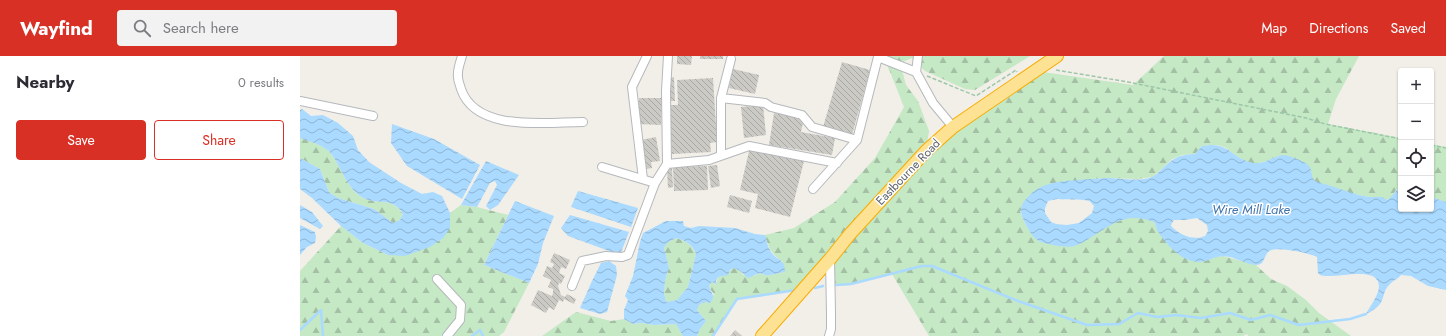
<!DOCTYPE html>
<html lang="en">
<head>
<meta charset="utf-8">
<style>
  :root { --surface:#fff; --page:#f2f2f3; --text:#2b2b33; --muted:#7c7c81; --line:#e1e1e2; --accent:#d93025 }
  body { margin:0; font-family:Jost,sans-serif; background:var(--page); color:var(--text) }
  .controls { position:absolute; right:12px; top:12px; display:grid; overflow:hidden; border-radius:4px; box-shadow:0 1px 3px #0004 }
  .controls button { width:36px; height:36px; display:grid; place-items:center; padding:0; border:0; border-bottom:1px solid var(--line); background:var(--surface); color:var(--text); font:20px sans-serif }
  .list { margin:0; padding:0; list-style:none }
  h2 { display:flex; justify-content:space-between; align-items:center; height:52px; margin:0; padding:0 16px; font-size:17px }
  h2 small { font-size:13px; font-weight:400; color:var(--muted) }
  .actions { display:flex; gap:8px; padding:12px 16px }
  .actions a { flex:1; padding:9px 0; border:1px solid var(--accent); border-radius:4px; text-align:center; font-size:14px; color:var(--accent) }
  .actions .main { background:var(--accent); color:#fff }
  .icon { flex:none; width:22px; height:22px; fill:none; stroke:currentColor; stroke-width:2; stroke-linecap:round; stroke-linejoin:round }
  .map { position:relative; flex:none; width:1146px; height:280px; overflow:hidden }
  header { display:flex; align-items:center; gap:24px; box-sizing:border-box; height:56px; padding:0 20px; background:var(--accent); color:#fff }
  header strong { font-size:19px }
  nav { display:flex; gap:22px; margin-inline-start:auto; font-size:14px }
  .search { width:280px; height:36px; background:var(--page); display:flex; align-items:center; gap:10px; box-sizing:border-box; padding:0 14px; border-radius:4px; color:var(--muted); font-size:15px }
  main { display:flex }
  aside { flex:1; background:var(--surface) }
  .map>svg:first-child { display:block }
</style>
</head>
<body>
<header>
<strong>Wayfind</strong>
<div class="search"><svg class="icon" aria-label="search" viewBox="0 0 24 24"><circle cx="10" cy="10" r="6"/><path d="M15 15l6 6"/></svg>Search here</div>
<nav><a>Map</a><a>Directions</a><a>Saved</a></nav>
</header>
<main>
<aside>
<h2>Nearby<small>0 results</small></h2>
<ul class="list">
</ul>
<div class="actions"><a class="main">Save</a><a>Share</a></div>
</aside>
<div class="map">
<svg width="1146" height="280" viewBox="0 0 1146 280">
  <defs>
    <pattern id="forest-firs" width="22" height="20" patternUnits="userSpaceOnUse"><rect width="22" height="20" fill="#c5e8c5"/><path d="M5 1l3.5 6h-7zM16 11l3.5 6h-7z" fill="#a3c0a4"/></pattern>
    <pattern id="water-waves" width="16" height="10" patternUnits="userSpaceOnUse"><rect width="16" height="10" fill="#aadaff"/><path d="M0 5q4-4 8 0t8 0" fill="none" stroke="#8eb4d2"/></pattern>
    <pattern id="building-back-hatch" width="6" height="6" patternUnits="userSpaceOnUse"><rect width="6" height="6" fill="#cccac5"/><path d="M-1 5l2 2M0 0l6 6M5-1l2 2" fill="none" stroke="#a9a8a4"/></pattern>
  </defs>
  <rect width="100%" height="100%" fill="#f1efe8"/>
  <!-- forest -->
  <path fill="url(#forest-firs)" d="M579 0H730L675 34 665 33 625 15 612 2 600 7 606 29 618 45 629 75 626 94 736 15 833 29 864 0H1059L1036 43 1028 68 1101 82V132L1096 134 1090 143 1085 144C1080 140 1075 142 1069 141 1064 141 1017 127 1014 125 1011 121 1011 117 1011 113L979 100C961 108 951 112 934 98 930 95 926 91 921 90 915 88 908 90 902 90L895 98 882 99 872 103 853 121 837 123 807 122 793 123 720 155C725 169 731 182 745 187L824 163C834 161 850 159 856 169L901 206 915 201 923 200 956 209 971 223 987 230 1006 244 1019 257 1051 280H948L947 278 943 280H629L592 218 551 228 530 229V204L499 234 437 243 413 280H397L400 273 406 265 397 254 399 249 404 246 410 247 414 238 410 233 409 228 412 226 416 229 418 221 422 220 434 212 440 215 443 219 454 220 460 217C468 222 476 217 485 216L482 205C470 197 469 192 465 179L494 172 535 146 575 102 604 51 585 3Z
    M0 82C11 86 25 89 32 99 42 113 46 130 60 140 75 151 91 139 103 158L100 164 93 167 74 153 38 142 29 136 20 113 0 102Z
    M1131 88 1146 91V146L1131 141Z
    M161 149 177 151 208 159 184 209 229 227 204 276 199 280H0V215L41 170 63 187 88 199 150 171V157Z
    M376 182C386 185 391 188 396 198L388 231 377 244 366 246 364 237 365 225 369 211 364 192 367 187Z
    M276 256 311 265 324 263 333 268 341 267 354 269 376 268 383 280H242Z"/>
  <!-- water -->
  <path fill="url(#water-waves)" fill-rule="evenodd" d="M2 53 11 60 23 59 38 67 53 80 58 94 69 106 101 127 122 138 133 136 142 140 150 157V172L143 182 130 191 105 200 88 199 63 187 41 170 12 142 0 133V102L20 113 29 136 38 142 74 153 93 167 100 164 103 158C92 139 75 151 60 140 46 130 42 113 32 99 25 89 11 86 0 82V54Z
    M92 68 134 83 180 109 162 143 107 110 91 87Z
    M911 89C930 89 933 102 950 106 962 110 968 103 979 100 985 98 991 101 997 103 1001 105 1005 106 1008 109 1013 113 1010 120 1015 125L1059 139 1069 141H1082L1087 144C1093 141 1094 134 1101 132V153H1131V141L1146 146V234L1128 230 1111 220 1101 219C1098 223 1094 224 1091 227 1078 239 1090 247 1066 258 1070 250 1079 239 1079 230 1078 208 1034 224 1020 219L1018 217 1017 201C1009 197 974 189 968 196 966 198 964 204 962 207 955 213 939 203 930 201 915 198 912 205 900 206 881 206 867 189 857 174 856 171 856 169 854 166 828 156 815 166 793 180 787 184 781 188 774 190 766 192 753 189 744 187 734 184 731 178 726 169 720 158 718 151 727 142 743 123 769 125 792 123 797 123 802 122 807 122 819 122 840 126 852 121 855 120 859 116 861 114 873 102 878 99 895 98L902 90ZM757 143C763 144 786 143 789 145 791 146 792 148 794 150L792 157 779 167 767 169 756 168 751 166 745 157V152L748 145ZM897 162 907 169 908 175 905 180C893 185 880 179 871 170L872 167 874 164H885Z
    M186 105 219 119 198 149 190 154 186 150 197 129 195 125 190 127 177 151 161 149Z
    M278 135 338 152 331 171 271 151Z
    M215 145 254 160 243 187 238 208 229 227 184 209Z
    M0 149 12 156 23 170 20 173 0 162Z
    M270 159 329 176 320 199 268 180 261 172Z
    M366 165H383L384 170 391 172 399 170 435 172 455 178 465 179C467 183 467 190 470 194 475 205 485 201 485 216 476 217 468 222 460 217L448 222 440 215 434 212 430 214 428 219 418 221 416 225 417 229 412 226 409 229C410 238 417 238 410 247L404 246 399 249 397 254 406 265 400 273 397 280H383L376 268 354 269 341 267 333 268 324 263V254L328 244 325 240 333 220 340 186 343 177ZM376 182C386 185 392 188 396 198L388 231 377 244 366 246 364 237 365 225 369 211 364 192 367 187Z
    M0 169 15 176 16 181 15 187 7 191 0 199Z
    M309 205 316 210 317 219 307 256 300 258 280 252 292 225 301 207Z"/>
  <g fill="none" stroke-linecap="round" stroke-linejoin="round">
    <!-- stream -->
    <path stroke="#aadaff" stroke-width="2.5" d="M536 229 551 228 622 210H632L718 245 787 269 819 268 838 257 857 261 876 259 901 262 930 257 951 264 970 259 999 269 1050 263 1066 258
      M515 232 523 230
      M0 274 21 254 23 280
      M172 280 180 274 183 280
      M413 280 437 243 496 234"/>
  </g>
  <!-- building -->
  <path fill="url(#building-back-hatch)" d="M377 0H392L391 9 377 8Z
    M400 0H423V3H400Z
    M542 6 570 14 552 79 523 71Z
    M433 13 459 19 455 38 429 32Z
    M374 21 375 45H369V22Z
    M413 22 417 86 410 87 411 96 372 98 369 49H378L377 24Z
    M339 42H362L361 69 338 68Z
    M463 49 466 79 444 82 441 51Z
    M474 57 504 62 501 76 535 82 532 99 469 89Z
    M356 81 360 105 351 106 352 112 346 113 341 84Z
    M450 91 504 105 490 161 455 152 458 138 440 134Z
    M417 109 420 130 411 132 408 110Z
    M407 110 408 134 374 135 373 111Z
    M372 112 373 131 368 132 367 113Z
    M430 139 452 145 449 157 427 151Z
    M254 197 270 204 266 213 261 211 259 217 265 220 261 228 259 227 258 230 261 239 265 241 267 238 276 243 274 248 264 243 263 246 259 244 254 254 249 251 246 257 231 249 238 234 252 240 253 237V233L248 231 251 224 243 220 247 210 252 212 254 208 250 206Z
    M435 274 442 280H430Z"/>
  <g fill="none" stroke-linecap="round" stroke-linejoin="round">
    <!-- minor casing -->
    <g stroke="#b5b8bc" stroke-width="10">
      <path id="minor" d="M162 0C160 7 157 14 158 21 158 25 160 29 161 33 176 77 247 66 283 66
        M368 0 366 35 367 108 409 104 449 90 537 107
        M618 0 616 16 633 47 653 71
        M421 42 431 3
        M0 45 73 60
        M421 99V42L465 47 471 51 502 59 512 71 557 84
        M302 111 355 127
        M343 123 332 31 347 0
        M513 133 557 84 578 1 616 16
        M137 223 161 249 160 264 147 280
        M272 230 282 205 306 200 322 201 328 199 355 127 367 108
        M529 280 531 273V258L530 203"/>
    </g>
    <!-- highway casing -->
    <g stroke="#f9ab00" stroke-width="14">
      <path id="highway" d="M462 280 530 203 550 178 626 95 653 71 757 0"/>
    </g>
    <!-- path -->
    <path stroke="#9cc7a9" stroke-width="1.5" stroke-dasharray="4 2" stroke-linecap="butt" d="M756 14 828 26 1006 62 1025 68 1101 83
      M627 20 676 40 716 14 717 16
      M1131 89 1146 92"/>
    <!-- minor -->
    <use href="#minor" stroke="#fff" stroke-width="8"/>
    <!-- highway -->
    <use href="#highway" stroke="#fde293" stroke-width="12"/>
  </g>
  <g text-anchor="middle" stroke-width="3" stroke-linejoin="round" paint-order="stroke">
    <!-- street labels -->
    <g font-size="12" fill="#5f6368" stroke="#fff">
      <text transform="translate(608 116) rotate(-46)" y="4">Eastbourne Road</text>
    </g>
    <!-- water labels -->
    <g font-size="13" font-style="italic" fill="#4174aa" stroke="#fff">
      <text x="951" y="158">Wire Mill Lake</text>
    </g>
  </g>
</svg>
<div class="controls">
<button>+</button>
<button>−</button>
<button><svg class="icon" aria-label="locate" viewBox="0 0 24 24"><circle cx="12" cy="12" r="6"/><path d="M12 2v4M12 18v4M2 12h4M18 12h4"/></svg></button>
<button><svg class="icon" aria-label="layers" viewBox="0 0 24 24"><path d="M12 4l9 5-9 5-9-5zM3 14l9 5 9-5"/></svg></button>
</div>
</div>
</main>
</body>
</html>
